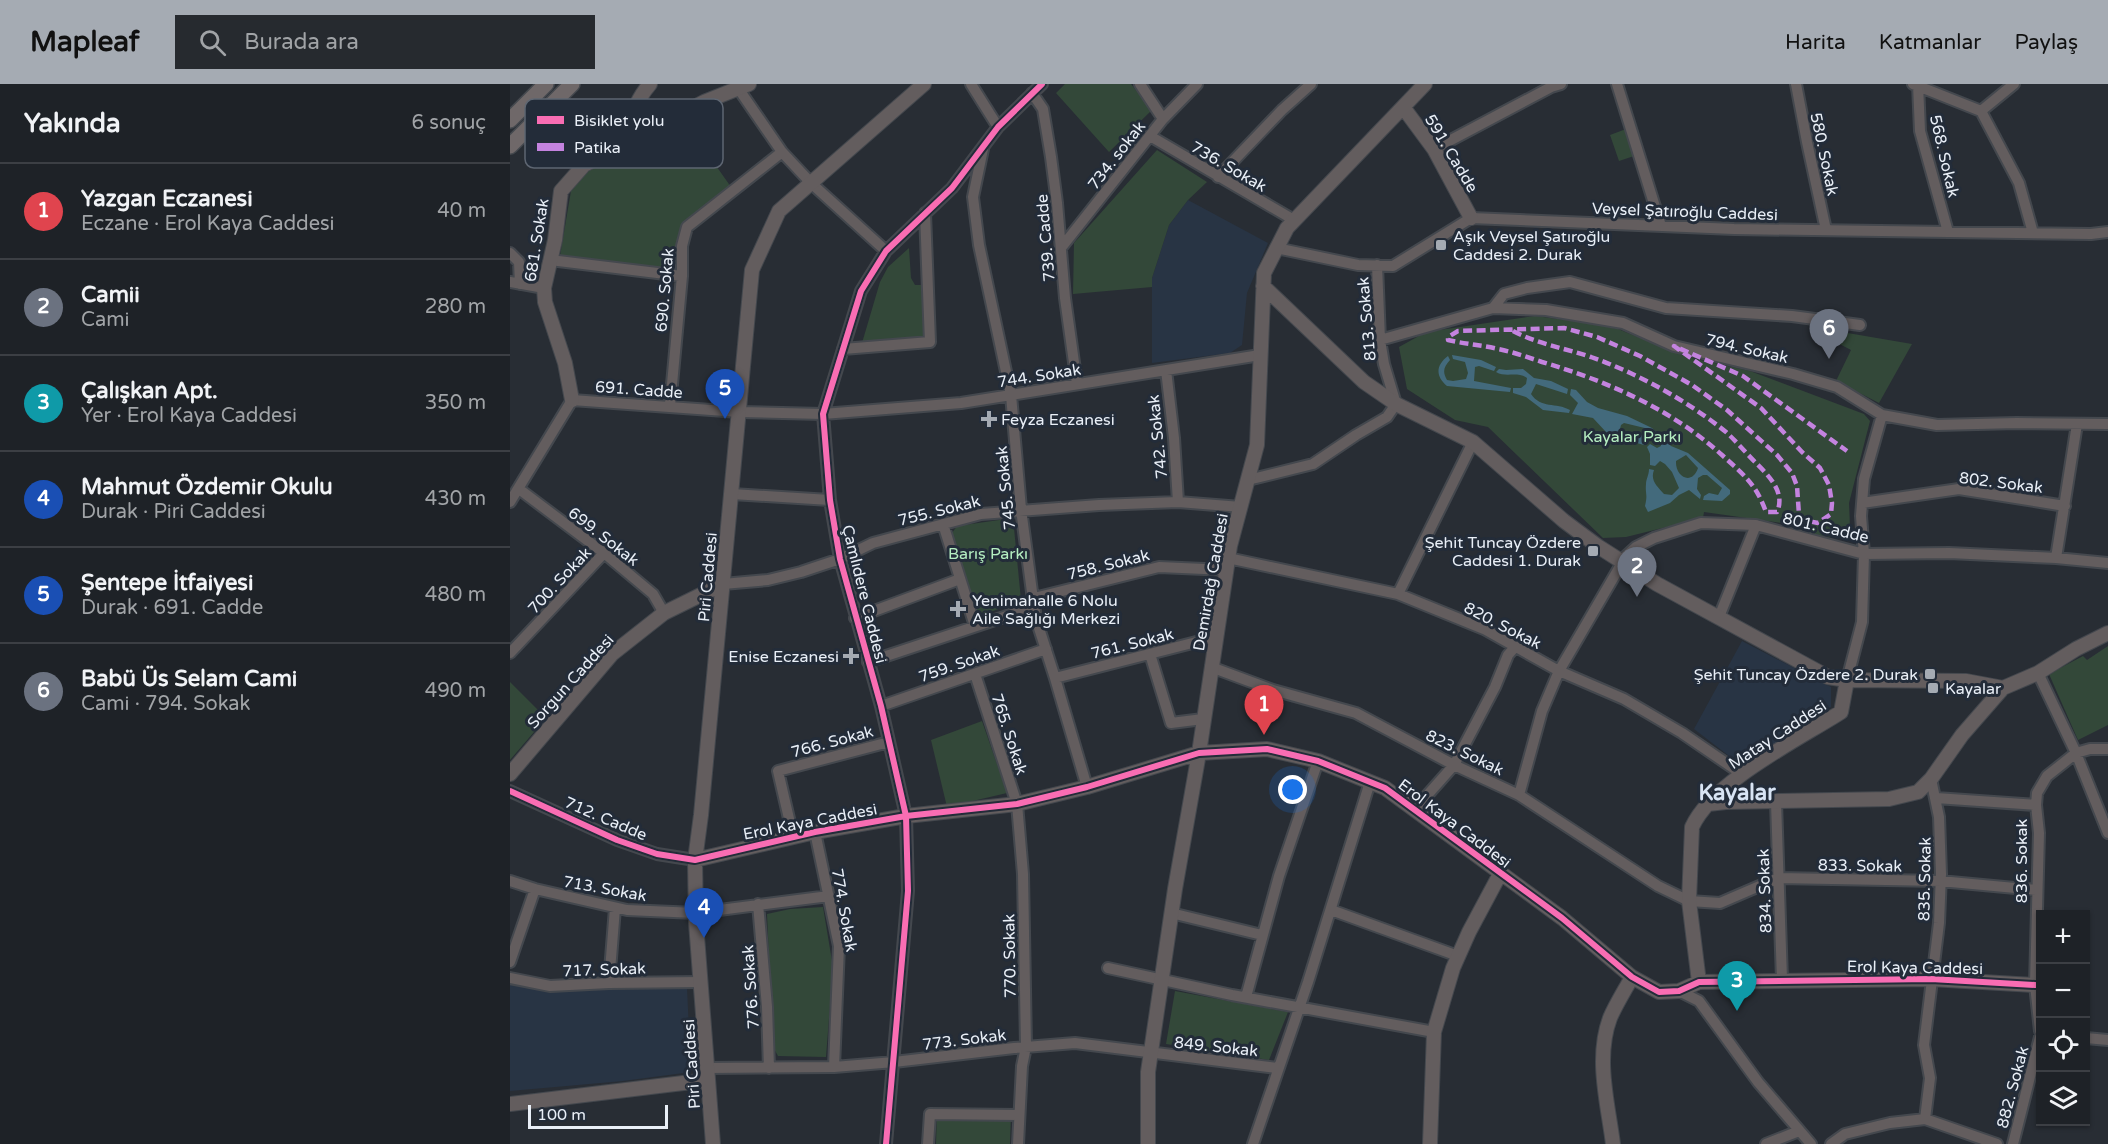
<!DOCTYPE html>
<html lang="tr">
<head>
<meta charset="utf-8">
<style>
  :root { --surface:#1e2227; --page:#262a2f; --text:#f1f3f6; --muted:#a1a4a7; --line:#3c3f44; --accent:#a5abb3 }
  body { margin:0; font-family:"Varela Round",sans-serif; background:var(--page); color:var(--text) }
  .controls { position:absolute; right:18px; bottom:18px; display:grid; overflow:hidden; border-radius:0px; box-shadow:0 2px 4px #0004 }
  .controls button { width:54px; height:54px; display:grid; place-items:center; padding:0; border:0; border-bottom:2px solid var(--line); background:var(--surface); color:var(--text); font:30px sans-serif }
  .scale { position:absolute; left:18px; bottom:15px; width:140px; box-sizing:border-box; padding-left:6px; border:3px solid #e9eff7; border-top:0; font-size:16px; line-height:21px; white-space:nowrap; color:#e9eff7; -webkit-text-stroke:4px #232c39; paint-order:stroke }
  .you { position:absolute; left:783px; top:706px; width:21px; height:21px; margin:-15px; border:4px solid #fff; border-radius:50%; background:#1a73e8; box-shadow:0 0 0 9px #1a73e833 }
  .badge { display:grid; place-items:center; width:39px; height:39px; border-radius:50%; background:var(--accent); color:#fff; font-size:20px; font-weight:700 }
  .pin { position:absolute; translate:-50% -50px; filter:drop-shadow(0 2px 3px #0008) }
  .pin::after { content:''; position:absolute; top:32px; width:21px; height:18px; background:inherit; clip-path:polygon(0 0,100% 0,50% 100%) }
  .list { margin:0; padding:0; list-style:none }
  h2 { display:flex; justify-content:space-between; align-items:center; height:78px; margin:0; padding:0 24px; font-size:26px }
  h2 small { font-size:20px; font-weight:400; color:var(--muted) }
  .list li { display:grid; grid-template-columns:39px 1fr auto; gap:18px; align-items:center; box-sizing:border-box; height:96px; padding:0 24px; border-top:2px solid var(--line) }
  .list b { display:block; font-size:22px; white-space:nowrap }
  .list p { margin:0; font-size:20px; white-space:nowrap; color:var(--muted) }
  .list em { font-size:20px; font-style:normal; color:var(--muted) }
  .icon { flex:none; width:33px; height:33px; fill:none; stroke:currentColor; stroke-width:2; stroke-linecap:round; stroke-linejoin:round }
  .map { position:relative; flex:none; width:1598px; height:1060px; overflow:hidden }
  header { display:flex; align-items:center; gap:36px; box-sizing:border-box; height:84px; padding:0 30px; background:var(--accent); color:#111 }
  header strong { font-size:28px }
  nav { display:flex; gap:33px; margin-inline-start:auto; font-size:21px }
  .search { width:420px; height:54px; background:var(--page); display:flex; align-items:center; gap:15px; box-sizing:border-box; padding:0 21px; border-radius:0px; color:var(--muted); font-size:22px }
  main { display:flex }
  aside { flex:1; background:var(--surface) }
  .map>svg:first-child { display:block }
</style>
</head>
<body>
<header>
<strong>Mapleaf</strong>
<div class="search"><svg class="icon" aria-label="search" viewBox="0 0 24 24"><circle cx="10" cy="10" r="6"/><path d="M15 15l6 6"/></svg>Burada ara</div>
<nav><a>Harita</a><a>Katmanlar</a><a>Paylaş</a></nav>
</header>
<main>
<aside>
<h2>Yakında<small>6 sonuç</small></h2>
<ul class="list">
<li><span class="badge" style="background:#e0444e">1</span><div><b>Yazgan Eczanesi</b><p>Eczane · Erol Kaya Caddesi</p></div><em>40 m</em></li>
<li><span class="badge" style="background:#6b7280">2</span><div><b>Camii</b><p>Cami</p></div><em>280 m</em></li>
<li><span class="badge" style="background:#0f9aa8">3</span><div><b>Çalışkan Apt.</b><p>Yer · Erol Kaya Caddesi</p></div><em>350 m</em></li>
<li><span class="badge" style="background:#1a4fb4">4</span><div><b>Mahmut Özdemir Okulu</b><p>Durak · Piri Caddesi</p></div><em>430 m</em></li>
<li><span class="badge" style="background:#1a4fb4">5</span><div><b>Şentepe İtfaiyesi</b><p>Durak · 691. Cadde</p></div><em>480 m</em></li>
<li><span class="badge" style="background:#6b7280">6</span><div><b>Babü Üs Selam Cami</b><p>Cami · 794. Sokak</p></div><em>490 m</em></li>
</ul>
</aside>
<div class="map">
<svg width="1598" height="1060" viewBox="0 0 1598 1060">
  <rect width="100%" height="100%" fill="#282d34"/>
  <!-- built -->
  <path fill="#283444" d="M678 116 758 159 737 209 732 261 720 269 642 279V194L659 141Z
    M1232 557 1321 603V623L1232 682 1184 645Z
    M0 900 39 907 177 904 181 988 113 997 0 1007Z"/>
  <!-- green -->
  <path fill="#334839" d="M555 0H621L642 26 599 68 546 9Z
    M180 31 197 69 221 103 170 145 166 178 155 185 50 172 61 107 76 84Z
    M1116 45 1124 72 1109 77 1100 51Z
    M647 66 697 98 678 116 659 141 642 194V203L563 210 564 159Z
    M399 164 401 194 405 201H420L423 254 352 259 370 198 378 183Z
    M1025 232 1072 238 1108 245 1177 273 1240 287 1354 330 1360 337 1339 419 1340 443 1336 454 1293 450V442L1194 428 1193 434 1116 453 1093 454 978 343 945 336 897 305 889 263 916 248Z
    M1320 246 1402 260 1369 319 1326 297 1341 266 1320 255Z
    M503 434 511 516 473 531 467 528 442 449 447 442Z
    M1598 562V641L1568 656 1539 590 1573 572 1577 576Z
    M0 598 36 634 0 676Z
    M472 637 497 709 437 723 421 656Z
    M313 823 323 883 316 973 268 972 263 963 257 830 280 825Z
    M665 907 778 928 759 976 656 960Z
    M427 1027 501 1029 500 1060H426Z"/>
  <!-- water -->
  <path fill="#436a7c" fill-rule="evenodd" d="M942 271 971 276 986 283 984 287 969 282 965 283 964 297 1001 304 1000 308 937 302C925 292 926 281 938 272L940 276C934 283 932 287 937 296L943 297 956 295 958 289 955 278 943 275Z
    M989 285 996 286 1013 285 1024 294 1041 297 1058 305 1057 310 1026 300 1021 310C1031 325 1046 318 1060 326L1059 329 1033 326 1016 313 1003 309V304H1011L1016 300 1017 294C1007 287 996 294 986 288Z
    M1061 305 1066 306 1077 318 1088 324 1117 332 1142 344 1161 362 1178 369 1220 406V410L1212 417 1193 416 1194 412 1199 409 1208 411 1212 404 1197 391H1193L1188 394 1187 405 1191 411 1190 415 1179 406 1169 411 1160 419 1138 428 1135 422C1138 410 1135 410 1136 400 1136 395 1139 391 1139 385L1144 386C1140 396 1147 402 1154 410L1162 411 1169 404 1162 388 1155 380 1150 377 1145 382 1140 381V370L1137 363 1140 360 1147 364 1151 362 1150 355 1139 345 1114 339 1111 341 1110 345 1113 349C1122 352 1133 346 1137 357L1134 361 1102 352 1096 348 1083 334 1062 330 1068 319 1060 311ZM1176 371 1188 384C1182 402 1165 393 1166 377Z"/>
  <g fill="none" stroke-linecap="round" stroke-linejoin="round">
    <!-- minor casing -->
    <g stroke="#44484e" stroke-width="14">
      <path id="minor" d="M461 0 488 43
        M630 0 653 35
        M1107 0 1151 142
        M1286 0 1297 58 1316 146
        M1403 0 1471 27 1509 99 1523 149
        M1408 0 1410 47 1438 148
        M228 4 272 68 301 99 376 167
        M522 9 533 25 541 73 547 119 555 214 567 300
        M1471 27 1504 0
        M640 52 784 136
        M473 65 463 113 469 161 501 311 511 425 524 523 528 541 545 594 577 703
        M924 65 1041 3 1051 0
        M708 93 772 26 801 0
        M551 164 653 35 687 0
        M766 164 848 181 883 182 961 134 1224 145 1581 150 1598 148
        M0 169 9 178 10 200
        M40 176 172 192
        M0 198 34 204
        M983 224 994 210 1017 204 1060 198 1156 224 1282 232 1350 241
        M870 256 983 224 1036 226 1113 239 1164 262 1283 290 1327 303 1372 331 1427 341 1507 339 1598 340
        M333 265 420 258 415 129
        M656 286 664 354 668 418
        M160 322 172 192V162L177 143 272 68
        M738 396 803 380 846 351 877 333 886 320 874 280 870 256 867 181
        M9 405 94 469 143 510 154 529
        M222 410 320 416
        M0 418 62 316 229 328 313 330 451 319 750 271
        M1352 419 1449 405 1555 422
        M433 440 465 542
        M718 474 888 510 974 545 1049 587 1114 615 1172 649 1232 690
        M1546 474 1567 340
        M213 500 258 496 291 488 330 475 363 459 471 430 589 421 668 418 731 423
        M888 510 963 358
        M524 514 649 483 717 486
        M1209 533 1246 441
        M345 534 450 495
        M0 569 94 469
        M640 570 661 639 693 635
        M358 578 524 523
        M701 583 763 606 846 629 944 681 1009 711 1148 802 1179 817 1210 819 1268 794 1430 797 1526 806
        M1528 589 1566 669 1598 749
        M465 590 507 720 513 790 516 963 512 982 508 1060
        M545 594 706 553
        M1337 596 1352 538 1354 470 1351 432 1354 395 1372 331
        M371 622 536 565
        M0 707 107 756 147 770 185 776
        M1009 711 1032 627 1049 587 1116 472 1126 463 1144 454 1191 439 1246 441 1354 470 1439 469 1546 474 1598 479
        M1426 714 1526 721
        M1266 718 1272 896
        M905 725 944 681 985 603 998 571 1005 563
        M305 748 329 862 324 983
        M283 752 268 687 379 658
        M0 797 25 805 117 826 186 829 319 812
        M248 820 257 923 259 984
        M821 826 948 872
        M661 829 752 851
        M0 878 25 805
        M598 884 722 911 924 948
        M0 894 40 902 99 899 191 898
        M99 899 105 824
        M1169 907 1189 917 1248 998 1301 1060
        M736 913 769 792 808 677
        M1530 947 1525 901 1529 749 1526 721 1527 709 1537 692 1566 669 1580 665H1598
        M1576 954 1598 956
        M197 984 324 983 384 978 504 964 565 959 767 984
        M1415 1035 1420 994 1414 961 1429 839 1431 790 1429 733 1421 695
        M376 1060 398 807 396 732 371 622 330 475 320 416 313 330 351 207 376 167 442 104 488 43 532 0
        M418 1060 420 1030 508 1031
        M743 1060 798 898 860 698
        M1256 1060 1289 1047
        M1321 1060 1335 1050 1380 1039 1415 1035 1487 1060
        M1503 1060 1530 953"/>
    </g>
    <!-- tertiary casing -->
    <g stroke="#44484e" stroke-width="16">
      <path id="tertiary" d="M893 23 924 65 961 134
        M115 58C120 36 125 17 140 0
        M753 202 854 298 886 320 963 358 1054 437 1089 463 1147 500 1318 593 1337 596 1456 597 1493 604 1528 589 1566 565 1598 549
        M62 316 55 279 35 218 34 204 45 156 51 107 74 81 194 18 239 0
        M0 690 102 570 154 529 213 500
        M1198 720 1216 718 1379 715 1408 708 1421 695 1452 651 1493 604
        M185 776 305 748 396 732 507 720 577 703 689 669 757 665 808 677 875 704 1052 834 1122 893 1149 908 1169 907 1189 898 1421 895 1525 901
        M1189 898 1179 817 1182 743C1202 698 1289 655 1331 628L1337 596
        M0 1020 198 996
        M203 1060 186 839 185 776 191 731 242 186 269 127 414 0
        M638 1060V988L665 805 689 669 720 462 747 361 754 189 777 144 915 0
        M920 1060 924 948 943 884 959 848 990 790
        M1103 1060C1098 1020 1085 974 1100 934 1106 920 1115 906 1122 893"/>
    </g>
    <!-- secondary casing -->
    <g stroke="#44484e" stroke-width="18">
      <path id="secondary" d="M0 36 36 0
        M0 62 62 0"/>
    </g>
    <!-- minor -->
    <use href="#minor" stroke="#635d5e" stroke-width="10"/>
    <!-- tertiary -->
    <use href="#tertiary" stroke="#635d5e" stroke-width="14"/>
    <!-- secondary -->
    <use href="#secondary" stroke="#6f6869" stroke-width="15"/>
    <!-- quiet -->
    <path stroke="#c483df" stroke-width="4.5" stroke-dasharray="9 4.5" stroke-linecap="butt" d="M1003 247C1028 260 1054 264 1081 273 1129 290 1176 316 1216 348 1226 357 1235 368 1245 378 1258 391 1276 408 1267 428H1256C1246 400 1234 391 1212 371 1161 325 1097 297 1032 278 1017 273 1003 268 988 265 971 261 955 260 938 256V253L948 247 1054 244 1087 253 1130 272 1182 301 1217 326 1267 371 1282 389 1287 402 1289 431 1293 436 1308 439 1321 430 1322 419 1319 401 1310 384 1292 368 1251 324 1164 262 1233 292 1337 367"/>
    <!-- cycleway casing -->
    <g stroke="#232c39" stroke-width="10">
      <path id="cycleway" d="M0 707 107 756 147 770 185 776 305 748 396 732 507 720 577 703 689 669 757 665 808 677 875 704 1052 834 1122 893 1149 908 1169 907 1189 898 1421 895 1525 901
        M376 1060 398 807 396 732 371 622 330 475 320 416 313 330 351 207 376 167 442 104 488 43 532 0"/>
    </g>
    <!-- cycleway -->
    <use href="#cycleway" stroke="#f96db3" stroke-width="6"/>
  </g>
  <!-- markers -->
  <g fill="#a5abb3" stroke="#232c39" stroke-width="2">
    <rect x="925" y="155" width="12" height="12" rx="3"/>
    <path d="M476 326h6v6h6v6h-6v6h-6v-6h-6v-6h6z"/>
    <rect x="1077" y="461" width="12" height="12" rx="3"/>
    <path d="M445 516h6v6h6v6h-6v6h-6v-6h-6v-6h6z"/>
    <path d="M338 563h6v6h6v6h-6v6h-6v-6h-6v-6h6z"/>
    <rect x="1414" y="584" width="12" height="12" rx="3"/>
    <rect x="1417" y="598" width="12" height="12" rx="3"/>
  </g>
  <g text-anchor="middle" stroke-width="6" stroke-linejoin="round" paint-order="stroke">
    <!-- street labels -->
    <g font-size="16" fill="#e9eff7" stroke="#232c39">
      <text transform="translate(942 69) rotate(59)" y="6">591. Cadde</text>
      <text transform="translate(1315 70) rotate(78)" y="6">580. Sokak</text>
      <text transform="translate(606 71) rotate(-52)" y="6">734. sokak</text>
      <text transform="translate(1435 72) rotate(77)" y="6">568. Sokak</text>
      <text transform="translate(719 82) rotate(30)" y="6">736. Sokak</text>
      <text transform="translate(1175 127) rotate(2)" y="6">Veysel Şatıroğlu Caddesi</text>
      <text transform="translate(535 154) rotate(-95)" y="6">739. Cadde</text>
      <text transform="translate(26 156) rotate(-81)" y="6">681. Sokak</text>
      <text transform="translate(154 206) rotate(-85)" y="6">690. Sokak</text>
      <text transform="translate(856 235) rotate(-95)" y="6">813. Sokak</text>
      <text transform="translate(1237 264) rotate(13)" y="6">794. Sokak</text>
      <text transform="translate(529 291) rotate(-9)" y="6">744. Sokak</text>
      <text transform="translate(129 305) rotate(4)" y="6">691. Cadde</text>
      <text transform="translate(647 353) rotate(-96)" y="6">742. Sokak</text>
      <text transform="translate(1491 398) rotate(7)" y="6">802. Sokak</text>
      <text transform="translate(495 404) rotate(-96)" y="6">745. Sokak</text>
      <text transform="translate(429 426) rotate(-14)" y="6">755. Sokak</text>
      <text transform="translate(1316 443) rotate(13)" y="6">801. Cadde</text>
      <text transform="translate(94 452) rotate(38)" y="6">699. Sokak</text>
      <text transform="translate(598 480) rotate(-14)" y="6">758. Sokak</text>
      <text transform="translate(197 493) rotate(-85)" y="6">Piri Caddesi</text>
      <text transform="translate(49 496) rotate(-47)" y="6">700. Sokak</text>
      <text transform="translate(700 498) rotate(-80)" y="6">Demirdağ Caddesi</text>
      <text transform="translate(355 510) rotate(76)" y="6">Çamlıdere Caddesi</text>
      <text transform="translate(993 541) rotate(27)" y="6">820. Sokak</text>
      <text transform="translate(622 559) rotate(-14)" y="6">761. Sokak</text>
      <text transform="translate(449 579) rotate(-19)" y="6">759. Sokak</text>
      <text transform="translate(60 597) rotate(-48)" y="6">Sorgun Caddesi</text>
      <text transform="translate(500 650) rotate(72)" y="6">765. Sokak</text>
      <text transform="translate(1267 650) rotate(-33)" y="6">Matay Caddesi</text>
      <text transform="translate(322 657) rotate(-15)" y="6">766. Sokak</text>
      <text transform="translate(955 668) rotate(26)" y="6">823. Sokak</text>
      <text transform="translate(96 734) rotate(23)" y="6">712. Cadde</text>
      <text transform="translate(300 737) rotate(-11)" y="6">Erol Kaya Caddesi</text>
      <text transform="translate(945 739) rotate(37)" y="6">Erol Kaya Caddesi</text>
      <text transform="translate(1511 777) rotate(-90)" y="6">836. Sokak</text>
      <text transform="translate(1350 781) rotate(1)" y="6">833. Sokak</text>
      <text transform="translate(1414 795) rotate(-89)" y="6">835. Sokak</text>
      <text transform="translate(95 804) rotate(10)" y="6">713. Sokak</text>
      <text transform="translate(1254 807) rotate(-92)" y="6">834. Sokak</text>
      <text transform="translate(335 826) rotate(80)" y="6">774. Sokak</text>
      <text transform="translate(499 872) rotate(-91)" y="6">770. Sokak</text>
      <text transform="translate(1405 883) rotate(1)" y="6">Erol Kaya Caddesi</text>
      <text transform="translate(94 885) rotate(-2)" y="6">717. Sokak</text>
      <text transform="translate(240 903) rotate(-94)" y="6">776. Sokak</text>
      <text transform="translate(454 955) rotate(-7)" y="6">773. Sokak</text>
      <text transform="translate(706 962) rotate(6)" y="6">849. Sokak</text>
      <text transform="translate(181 980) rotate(-94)" y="6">Piri Caddesi</text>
      <text transform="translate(1502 1003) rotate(-75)" y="6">882. Sokak</text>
    </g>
    <!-- poi labels -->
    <g font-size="16" fill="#e9eff7" stroke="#232c39" text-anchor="start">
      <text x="943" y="158">Aşık Veysel Şatıroğlu<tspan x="943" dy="18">Caddesi 2. Durak</tspan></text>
      <text x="491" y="341">Feyza Eczanesi</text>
      <text x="1071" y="464" text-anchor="end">Şehit Tuncay Özdere<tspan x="1071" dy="18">Caddesi 1. Durak</tspan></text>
      <text x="462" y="522">Yenimahalle 6 Nolu<tspan x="462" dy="18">Aile Sağlığı Merkezi</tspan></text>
      <text x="329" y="578" text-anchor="end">Enise Eczanesi</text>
      <text x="1408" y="596" text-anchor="end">Şehit Tuncay Özdere 2. Durak</text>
      <text x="1435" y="610">Kayalar</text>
    </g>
    <!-- park labels -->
    <g font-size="16" fill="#b5eec1" stroke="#232c39">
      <text x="1122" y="358">Kayalar Parkı</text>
      <text x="478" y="475">Barış Parkı</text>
    </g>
    <!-- district labels -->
    <g font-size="22" font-weight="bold" fill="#d8e4f4" stroke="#232c39">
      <text x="1227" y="716">Kayalar</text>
    </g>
  </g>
  <!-- legend -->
  <rect x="15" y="15" width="198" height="69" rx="9" fill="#232c39" stroke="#5e6672" stroke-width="1.5"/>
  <rect x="27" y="32" width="27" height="8" fill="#f96db3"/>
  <rect x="27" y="59" width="27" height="8" fill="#c483df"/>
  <g font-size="16" fill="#e9eff7">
    <text x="64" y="42">Bisiklet yolu</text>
    <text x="64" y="69">Patika</text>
  </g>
</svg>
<div class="controls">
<button>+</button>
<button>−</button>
<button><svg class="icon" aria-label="locate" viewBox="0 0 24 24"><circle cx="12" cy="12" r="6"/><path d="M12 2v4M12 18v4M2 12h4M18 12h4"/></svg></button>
<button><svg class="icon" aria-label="layers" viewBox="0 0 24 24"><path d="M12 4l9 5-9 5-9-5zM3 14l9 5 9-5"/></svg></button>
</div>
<div class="scale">100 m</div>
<div class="you"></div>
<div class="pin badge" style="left:754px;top:651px;background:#e0444e">1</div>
<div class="pin badge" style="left:1127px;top:513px;background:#6b7280">2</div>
<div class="pin badge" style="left:1227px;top:927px;background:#0f9aa8">3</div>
<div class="pin badge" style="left:194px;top:854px;background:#1a4fb4">4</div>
<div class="pin badge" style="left:215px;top:335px;background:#1a4fb4">5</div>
<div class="pin badge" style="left:1319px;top:275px;background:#6b7280">6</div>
</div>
</main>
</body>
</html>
